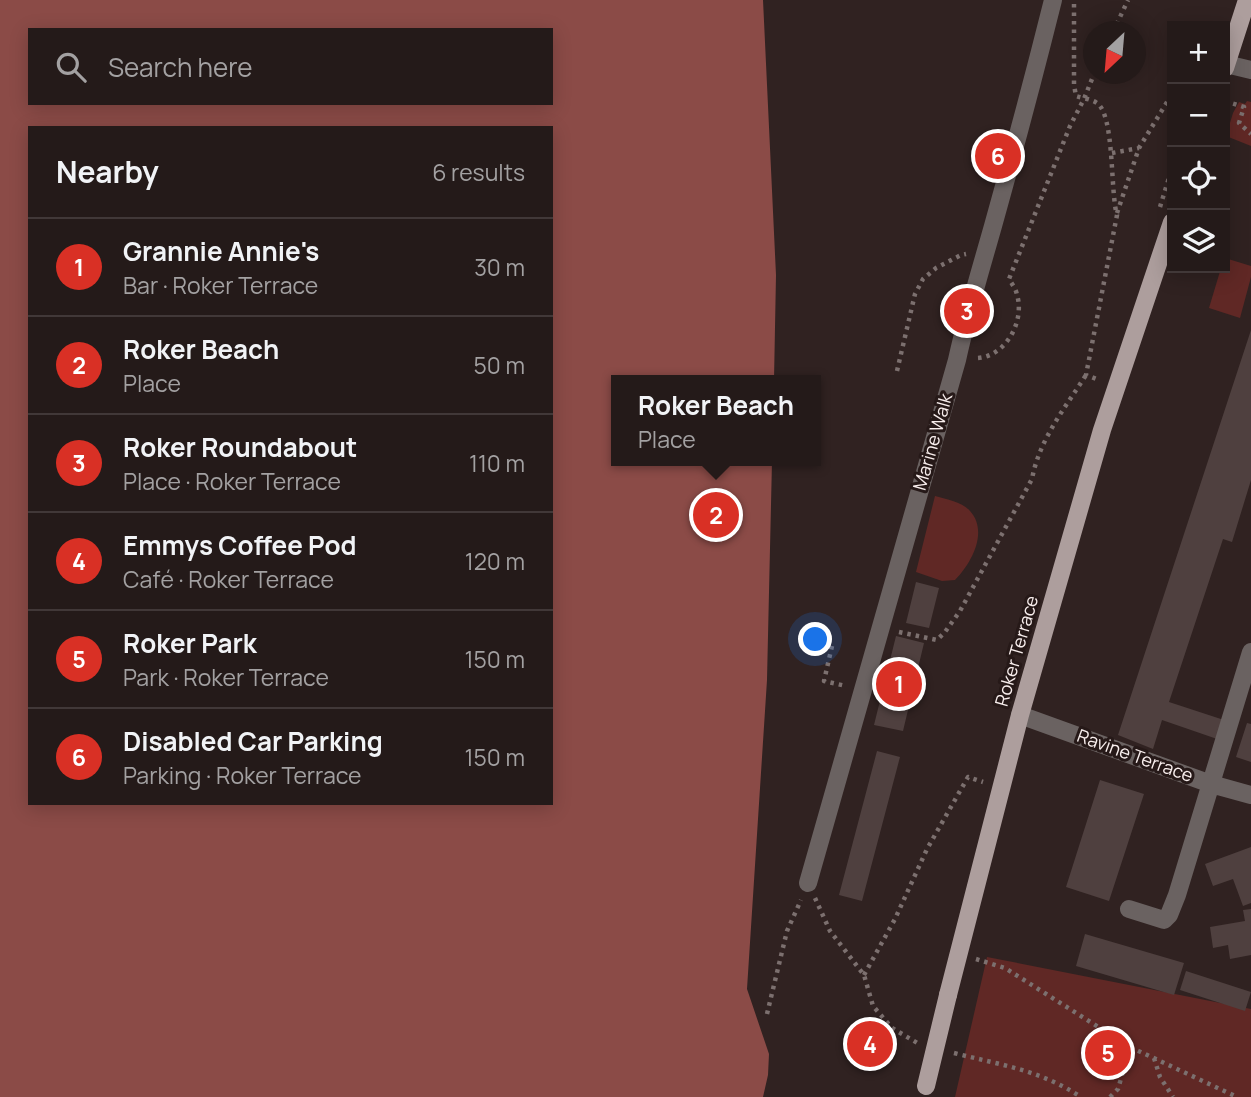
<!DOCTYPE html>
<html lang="en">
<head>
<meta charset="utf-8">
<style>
  :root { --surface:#241a19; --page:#302726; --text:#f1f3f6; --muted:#a3a1a2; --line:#413838; --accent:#d93025 }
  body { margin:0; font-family:Manrope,sans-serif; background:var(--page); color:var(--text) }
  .controls { position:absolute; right:21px; top:21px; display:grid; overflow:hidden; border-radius:0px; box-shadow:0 4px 18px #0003 }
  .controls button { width:63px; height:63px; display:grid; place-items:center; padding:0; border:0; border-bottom:2px solid var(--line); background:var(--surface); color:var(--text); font:35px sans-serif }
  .compass { position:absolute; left:1083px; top:21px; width:63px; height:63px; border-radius:50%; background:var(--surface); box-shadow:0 4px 18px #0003; rotate:206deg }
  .you { position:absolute; left:816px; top:640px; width:24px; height:24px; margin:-18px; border:5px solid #fff; border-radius:50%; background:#1a73e8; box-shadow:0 0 0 10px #1a73e833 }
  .badge { display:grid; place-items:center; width:46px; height:46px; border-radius:50%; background:var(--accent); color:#fff; font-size:23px; font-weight:700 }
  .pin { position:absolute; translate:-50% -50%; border:4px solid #fff; box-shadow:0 2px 7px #0006 }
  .popup { position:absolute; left:611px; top:375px; width:210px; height:91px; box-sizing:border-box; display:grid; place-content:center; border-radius:0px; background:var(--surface); filter:drop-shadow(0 2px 5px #0005); font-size:23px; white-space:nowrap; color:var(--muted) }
  .popup b { font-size:26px; color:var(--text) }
  .popup::after { content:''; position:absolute; left:50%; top:100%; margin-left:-14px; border:14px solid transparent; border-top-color:var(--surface) }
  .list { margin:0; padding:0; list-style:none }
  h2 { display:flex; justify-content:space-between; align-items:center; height:91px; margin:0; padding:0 28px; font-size:30px }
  h2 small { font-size:23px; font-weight:400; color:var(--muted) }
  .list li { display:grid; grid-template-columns:46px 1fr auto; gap:21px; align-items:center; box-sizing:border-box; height:98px; padding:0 28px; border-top:2px solid var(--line) }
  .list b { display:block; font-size:26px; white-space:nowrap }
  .list p { margin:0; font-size:23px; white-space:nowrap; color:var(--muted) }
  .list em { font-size:23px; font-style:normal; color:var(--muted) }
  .icon { flex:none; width:38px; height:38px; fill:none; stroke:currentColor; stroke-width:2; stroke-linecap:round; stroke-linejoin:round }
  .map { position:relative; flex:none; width:1251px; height:1097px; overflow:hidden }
  .search { position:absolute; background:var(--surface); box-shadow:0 4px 18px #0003; left:28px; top:28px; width:525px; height:77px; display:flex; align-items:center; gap:18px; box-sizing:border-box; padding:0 24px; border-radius:0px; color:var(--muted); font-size:26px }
  .panel { position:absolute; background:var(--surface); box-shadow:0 4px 18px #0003; left:28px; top:126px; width:525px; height:679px; border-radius:0px }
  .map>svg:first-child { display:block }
</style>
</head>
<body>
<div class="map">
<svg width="1251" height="1097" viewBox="0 0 1251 1097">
  <rect width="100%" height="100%" fill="#302221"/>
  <!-- green -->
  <path fill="#602825" d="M1247 101 1251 102V146L1226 136 1233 113 1239 102 1245 104Z
    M1225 258 1251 266V277L1240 318 1209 308 1221 268H1225Z
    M935 496C945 499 963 502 970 511 989 532 971 564 955 580L942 581 916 572Z
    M987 957 1251 1009V1097H955Z"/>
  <!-- water -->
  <path fill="#8b4b47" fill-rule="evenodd" d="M0 0H763L776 275 774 380H616V461H772L767 680 747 989 769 1054 768 1075 763 1097H0ZM30 30H551V103H30ZM30 128H551V803H30Z"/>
  <!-- building -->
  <path fill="#4f403f" d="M1251 330V480L1232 542 1223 539 1169 702 1227 721 1220 740 1162 720 1153 749 1118 735Z
    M916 582 939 588 929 628 906 623Z
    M896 636 924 643 903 731 874 725Z
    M1247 723 1251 724V762L1236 757Z
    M877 751 900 757 862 901 839 895Z
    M1100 780 1144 794 1109 901 1066 887Z
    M1251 847V903L1243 906 1233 879 1213 886 1205 864Z
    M1251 909V955L1230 959 1228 945 1213 948 1210 927 1245 921 1243 910Z
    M1085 934 1184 963 1174 995 1076 966Z
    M1186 971 1251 992 1245 1011 1180 990Z"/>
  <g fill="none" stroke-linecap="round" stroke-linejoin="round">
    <!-- path -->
    <path stroke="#7c706f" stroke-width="4.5" stroke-dasharray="3.5 5" stroke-linecap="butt" d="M1074 4V85L1076 96C1082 98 1091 99 1097 103 1115 116 1110 192 1117 215L1086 375 1099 380
      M1113 32 1128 0
      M1225 101 1244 107 1239 123 1251 134
      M1112 153 1139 148
      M1160 207 1172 168
      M1117 213 1139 148 1172 94
      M978 358C1006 356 1025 321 1017 295 1016 289 1012 284 1009 279L1070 126 1084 99 1094 74
      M897 371 915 294 923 279 936 268 961 255 966 254
      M899 632 937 640 945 632 960 611 1032 479C1039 440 1065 408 1086 375
      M832 646 824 681 846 686
      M815 898 830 931 864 975 873 1006 892 1028 919 1044
      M976 959 1005 968 1130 1047 1237 1097
      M864 975 895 919 927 849 968 777 983 782
      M767 1014 787 931 801 900
      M954 1053C1001 1065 1040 1070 1081 1097
      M1154 1058 1160 1077 1173 1097
      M1110 1097 1118 1089 1130 1047"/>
    <!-- minor -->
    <path stroke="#6a6261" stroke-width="18" d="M1226 64 1251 70
      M1020 715 1211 784 1251 795
      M808 883 957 360C967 314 980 272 993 226 1014 151 1034 76 1053 0
      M1129 909 1164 920 1169 915 1177 895 1251 652"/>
    <!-- major -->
    <path stroke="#ad9e9d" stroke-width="18" d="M1225 68 1247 0
      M948 995 1020 715 1102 430 1172 222"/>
    <!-- major-bridge -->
    <path stroke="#ad9e9d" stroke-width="18" d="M926 1086 948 995"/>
  </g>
  <g text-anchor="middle" stroke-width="6" stroke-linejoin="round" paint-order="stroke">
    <!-- street labels -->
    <g font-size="18" fill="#f8eeed" stroke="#261918">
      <text transform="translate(933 442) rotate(-74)" y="6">Marine Walk</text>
      <text transform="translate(1017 651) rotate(-74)" y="6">Roker Terrace</text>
      <text transform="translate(1135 756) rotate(20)" y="6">Ravine Terrace</text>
    </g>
  </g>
</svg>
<div class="controls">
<button>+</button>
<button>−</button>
<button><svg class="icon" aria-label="locate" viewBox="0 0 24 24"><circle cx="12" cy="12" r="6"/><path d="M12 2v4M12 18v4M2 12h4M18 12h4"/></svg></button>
<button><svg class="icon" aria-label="layers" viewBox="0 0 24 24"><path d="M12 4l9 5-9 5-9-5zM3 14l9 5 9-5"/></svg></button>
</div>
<svg class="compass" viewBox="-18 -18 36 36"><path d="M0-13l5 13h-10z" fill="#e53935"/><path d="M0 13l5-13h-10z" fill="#a3a1a2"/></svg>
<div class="you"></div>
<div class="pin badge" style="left:899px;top:684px">1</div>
<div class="pin badge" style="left:716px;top:515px">2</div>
<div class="popup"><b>Roker Beach</b>Place</div>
<div class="pin badge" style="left:967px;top:311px">3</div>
<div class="pin badge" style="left:870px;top:1044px">4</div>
<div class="pin badge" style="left:1108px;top:1053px">5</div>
<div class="pin badge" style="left:998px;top:156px">6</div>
<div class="search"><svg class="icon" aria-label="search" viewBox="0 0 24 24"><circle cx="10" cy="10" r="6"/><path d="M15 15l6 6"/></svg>Search here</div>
<section class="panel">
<h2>Nearby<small>6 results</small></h2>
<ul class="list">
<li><span class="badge">1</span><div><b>Grannie Annie's</b><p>Bar · Roker Terrace</p></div><em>30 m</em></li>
<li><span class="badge">2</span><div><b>Roker Beach</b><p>Place</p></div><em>50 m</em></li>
<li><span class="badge">3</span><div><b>Roker Roundabout</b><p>Place · Roker Terrace</p></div><em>110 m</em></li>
<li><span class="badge">4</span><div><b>Emmys Coffee Pod</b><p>Café · Roker Terrace</p></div><em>120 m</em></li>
<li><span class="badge">5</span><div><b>Roker Park</b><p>Park · Roker Terrace</p></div><em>150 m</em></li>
<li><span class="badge">6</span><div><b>Disabled Car Parking</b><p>Parking · Roker Terrace</p></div><em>150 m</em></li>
</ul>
</section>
</div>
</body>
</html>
